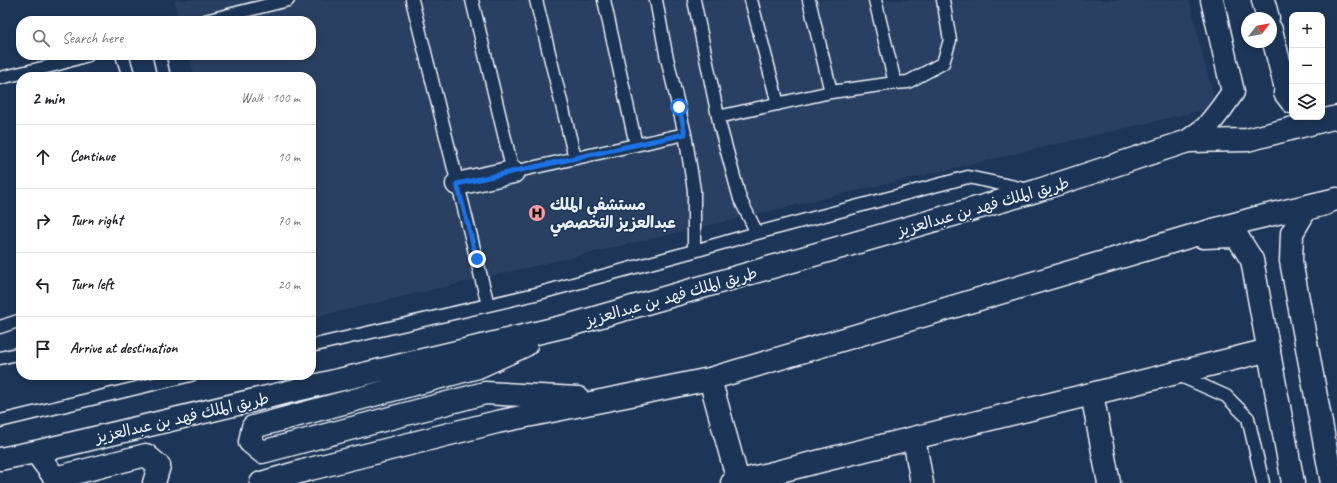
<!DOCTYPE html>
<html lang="en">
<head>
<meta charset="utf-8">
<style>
  :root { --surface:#fff; --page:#f6f6f6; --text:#202124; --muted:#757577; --line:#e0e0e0 }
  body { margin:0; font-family:Caveat,"Playpen Sans Arabic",sans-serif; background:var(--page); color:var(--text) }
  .controls { position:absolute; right:12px; top:12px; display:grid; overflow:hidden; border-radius:8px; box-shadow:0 2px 6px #0003 }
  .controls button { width:36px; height:36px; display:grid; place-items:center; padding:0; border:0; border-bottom:1px solid var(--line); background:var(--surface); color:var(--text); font:20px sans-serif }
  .compass { position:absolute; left:1241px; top:12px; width:36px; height:36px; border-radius:50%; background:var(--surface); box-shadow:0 2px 6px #0003; rotate:59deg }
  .stop { position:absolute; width:12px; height:12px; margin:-9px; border:3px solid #1a73e8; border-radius:50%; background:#fff }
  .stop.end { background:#1a73e8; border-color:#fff; box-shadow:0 1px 4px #0008 }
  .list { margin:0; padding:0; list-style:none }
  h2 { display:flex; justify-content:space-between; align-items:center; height:52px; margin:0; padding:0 16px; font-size:17px }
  h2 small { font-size:13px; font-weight:400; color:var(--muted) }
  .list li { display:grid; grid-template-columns:26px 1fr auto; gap:12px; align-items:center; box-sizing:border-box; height:64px; padding:0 16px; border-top:1px solid var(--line) }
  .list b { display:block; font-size:15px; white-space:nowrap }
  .list em { font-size:13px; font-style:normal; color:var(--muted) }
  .icon { flex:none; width:22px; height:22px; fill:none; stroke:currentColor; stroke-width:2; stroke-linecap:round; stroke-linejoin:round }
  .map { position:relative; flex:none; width:1337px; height:483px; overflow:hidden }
  .search { position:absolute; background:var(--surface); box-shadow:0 2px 6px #0003; left:16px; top:16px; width:300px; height:44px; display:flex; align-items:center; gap:10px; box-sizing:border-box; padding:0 14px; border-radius:16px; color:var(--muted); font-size:15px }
  .panel { position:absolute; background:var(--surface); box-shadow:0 2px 6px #0003; left:16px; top:72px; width:300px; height:308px; border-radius:16px }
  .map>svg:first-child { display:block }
</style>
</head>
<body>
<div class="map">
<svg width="1337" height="483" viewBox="0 0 1337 483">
  <rect width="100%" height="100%" fill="#1d3557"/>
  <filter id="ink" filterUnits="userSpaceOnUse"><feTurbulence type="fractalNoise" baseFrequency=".025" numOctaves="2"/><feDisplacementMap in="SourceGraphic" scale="8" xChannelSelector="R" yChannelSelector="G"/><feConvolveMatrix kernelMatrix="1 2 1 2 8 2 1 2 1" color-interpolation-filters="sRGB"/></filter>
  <g filter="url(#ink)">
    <!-- built -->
    <path fill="#2a4162" d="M174 0H1189L1216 107 311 318V77H195L189 55H311V21H180Z"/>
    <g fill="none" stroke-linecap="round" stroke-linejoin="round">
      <!-- lane casing -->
      <g stroke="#e8f1f8" stroke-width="15">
        <path id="lane" d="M412 0 488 305
          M472 0 513 172 685 134
          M536 0 575 158
          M604 0 636 145
          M694 0 720 126 740 199 757 233 968 177 1029 190
          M751 0 778 104
          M809 0 831 92 895 83
          M875 0 895 83 908 82 943 63 950 40 943 0
          M205 21 288 0
          M122 55 129 77
          M159 55 164 77
          M0 78 55 65 88 55
          M718 117 831 92
          M694 251 757 233
          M0 327 21 320
          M311 346 540 293 694 251V190L685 134 666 54 656 0
          M0 358 21 353
          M1176 374 1226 396 1248 418 1263 483
          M0 421 191 375"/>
      </g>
      <!-- street casing -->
      <g stroke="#e8f1f8" stroke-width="25">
        <path id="street" d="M1263 0 1268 18
          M1271 30 1286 89 1285 93 1292 102
          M1188 141 1206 128 1221 109 1233 92 1212 0
          M457 184 513 172
          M710 379 738 481
          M1092 394 1109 483
          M914 438 922 483
          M732 483 1269 350"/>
      </g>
      <!-- secondary casing -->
      <g stroke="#e8f1f8" stroke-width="25">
        <path id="secondary" d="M1325 204 1306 209 1292 233 1291 261 1332 483
          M1203 237 1232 236 1238 238 1252 260 1293 483"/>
      </g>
      <!-- highway casing -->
      <g stroke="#e8f1f8" stroke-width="25">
        <path id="highway" d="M526 345 478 367 253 427 250 442 262 452 485 393 578 398
          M36 452 55 478 146 455 159 466 154 483
          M0 459 40 451 570 325 1036 191 1188 141 1247 140 1337 117
          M261 483 310 469 497 422 710 379 1188 237 1256 218 1337 199"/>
      </g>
      <!-- lane -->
      <use href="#lane" stroke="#1d3557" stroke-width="12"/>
      <!-- street -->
      <use href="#street" stroke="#1d3557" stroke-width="22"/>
      <!-- secondary -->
      <use href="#secondary" stroke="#1d3557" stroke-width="22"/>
      <!-- highway -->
      <use href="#highway" stroke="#1d3557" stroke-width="22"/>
    </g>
  </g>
  <g fill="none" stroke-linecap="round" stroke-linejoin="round" filter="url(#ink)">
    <!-- route -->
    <path stroke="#1a73e8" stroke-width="5" d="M477 259 457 184 685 134 679 107"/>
  </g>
  <!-- icons -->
  <defs>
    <g id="hospital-disc" transform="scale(0.9)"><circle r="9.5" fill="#ff9aa2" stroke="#1d3557"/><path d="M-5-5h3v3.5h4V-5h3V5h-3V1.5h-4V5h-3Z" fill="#111"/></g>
  </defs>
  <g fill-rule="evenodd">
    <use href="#hospital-disc" x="537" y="213"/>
  </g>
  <g text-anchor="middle" stroke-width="3" stroke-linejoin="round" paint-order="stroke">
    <!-- poi labels -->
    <g font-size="16" font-weight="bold" fill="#e8f1f8" stroke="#1d3557" text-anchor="start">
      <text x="550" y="210">مستشفى الملك<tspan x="550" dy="18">عبدالعزيز التخصصي</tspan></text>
    </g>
    <!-- street labels -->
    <g font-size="16" fill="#e8f1f8" stroke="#1d3557">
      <text transform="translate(983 206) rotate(-16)" y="6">طريق الملك فهد بن عبدالعزيز</text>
      <text transform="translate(671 296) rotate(-16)" y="6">طريق الملك فهد بن عبدالعزيز</text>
      <text transform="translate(182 417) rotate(-13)" y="6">طريق الملك فهد بن عبدالعزيز</text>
    </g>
  </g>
</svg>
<div class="controls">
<button>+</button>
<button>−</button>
<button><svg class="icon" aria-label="layers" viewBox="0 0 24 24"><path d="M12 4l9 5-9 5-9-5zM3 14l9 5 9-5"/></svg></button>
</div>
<svg class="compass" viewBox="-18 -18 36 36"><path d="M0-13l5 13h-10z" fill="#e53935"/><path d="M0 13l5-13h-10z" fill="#757577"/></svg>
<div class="stop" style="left:679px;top:107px"></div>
<div class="stop end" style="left:477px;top:259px"></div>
<div class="search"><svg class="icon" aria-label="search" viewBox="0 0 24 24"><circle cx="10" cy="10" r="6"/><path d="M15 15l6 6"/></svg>Search here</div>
<section class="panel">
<h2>2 min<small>Walk · 100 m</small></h2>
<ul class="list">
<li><svg class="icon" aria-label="ahead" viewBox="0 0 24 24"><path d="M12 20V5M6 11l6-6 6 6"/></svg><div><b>Continue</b></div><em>10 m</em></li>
<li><svg class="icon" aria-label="right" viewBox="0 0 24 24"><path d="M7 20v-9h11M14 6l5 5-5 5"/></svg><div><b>Turn right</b></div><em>70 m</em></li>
<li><svg class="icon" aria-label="left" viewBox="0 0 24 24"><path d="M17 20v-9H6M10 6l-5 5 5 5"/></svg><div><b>Turn left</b></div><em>20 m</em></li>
<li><svg class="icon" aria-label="arrive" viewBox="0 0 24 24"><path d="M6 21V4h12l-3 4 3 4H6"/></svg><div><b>Arrive at destination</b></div></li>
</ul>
</section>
</div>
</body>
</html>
